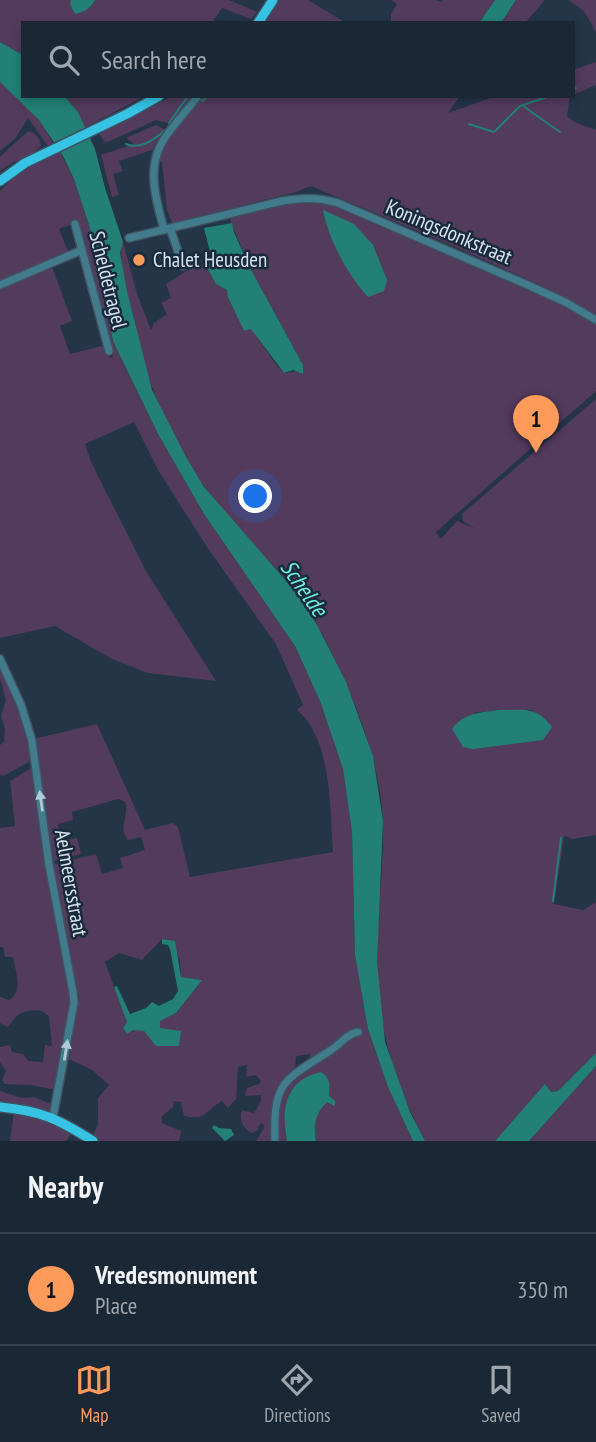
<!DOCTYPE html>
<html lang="en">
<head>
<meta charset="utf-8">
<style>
  :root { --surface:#1a2835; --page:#273441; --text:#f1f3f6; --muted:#9fa6ad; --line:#384450; --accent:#ff9b5a }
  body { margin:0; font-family:"PT Sans Narrow",sans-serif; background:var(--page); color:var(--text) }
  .you { position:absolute; left:256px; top:497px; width:24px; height:24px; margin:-18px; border:5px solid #fff; border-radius:50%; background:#1a73e8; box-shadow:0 0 0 10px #1a73e833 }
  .badge { display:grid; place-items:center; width:46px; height:46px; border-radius:50%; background:var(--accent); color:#111; font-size:23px; font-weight:700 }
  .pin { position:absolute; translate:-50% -58px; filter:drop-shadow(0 2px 4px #0008) }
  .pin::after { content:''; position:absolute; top:37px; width:24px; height:21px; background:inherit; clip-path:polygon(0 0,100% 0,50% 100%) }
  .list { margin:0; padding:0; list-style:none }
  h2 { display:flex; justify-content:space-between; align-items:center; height:91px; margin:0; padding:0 28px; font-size:30px }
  h2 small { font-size:23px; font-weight:400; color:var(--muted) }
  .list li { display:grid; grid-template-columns:46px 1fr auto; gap:21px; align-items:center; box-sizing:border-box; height:112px; padding:0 28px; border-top:2px solid var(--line) }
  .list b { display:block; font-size:26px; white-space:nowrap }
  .list p { margin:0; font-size:23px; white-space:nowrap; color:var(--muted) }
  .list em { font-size:23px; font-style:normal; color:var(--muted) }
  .icon { flex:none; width:38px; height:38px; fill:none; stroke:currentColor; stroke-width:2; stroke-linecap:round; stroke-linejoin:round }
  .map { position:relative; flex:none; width:596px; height:1141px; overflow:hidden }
  .search { position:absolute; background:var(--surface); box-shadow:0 4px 10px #0003; left:21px; right:21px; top:21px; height:77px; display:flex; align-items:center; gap:18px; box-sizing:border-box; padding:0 24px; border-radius:0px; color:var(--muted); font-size:26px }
  .sheet { height:203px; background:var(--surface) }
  nav { display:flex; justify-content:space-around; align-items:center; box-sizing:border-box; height:98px; border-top:2px solid var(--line); background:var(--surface); font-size:19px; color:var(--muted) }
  nav a { display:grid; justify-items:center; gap:4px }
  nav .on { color:var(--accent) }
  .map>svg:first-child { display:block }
</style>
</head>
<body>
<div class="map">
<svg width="596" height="1141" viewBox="0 0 596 1141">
  <rect width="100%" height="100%" fill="#233547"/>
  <!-- green -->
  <path fill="#533b5e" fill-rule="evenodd" d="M0 0H229L257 12 251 19 222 8 212 23H23V55L0 42Z
    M279 0H308L346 23H264Z
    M391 0H435L441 2 443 0H495L479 23H391V14L397 4Z
    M516 0H545L525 23H501Z
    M568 0H596V32C585 13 588 12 568 0Z
    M596 62V85L573 95V70Z
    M0 82 39 119 53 143 48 146 28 118 15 139 0 151Z
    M64 96H145L84 128 78 112Z
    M172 96H194L171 124 156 120 110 141 105 142 99 134Z
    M201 96H460L448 113 496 96H570L567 116 574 122 596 130V316C566 295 533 282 500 267 438 238 374 213 311 186L296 192 172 223 167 210 162 162 158 161 162 148 198 101 201 100Z
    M156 125 167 131 152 150 119 161 123 171 113 174 119 195 112 197 101 155 134 144 126 138Z
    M28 131C35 132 41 139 41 146 31 157 12 161 0 171V157Z
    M60 152 74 179 90 228 113 341 158 434 204 514 295 646 320 701 343 769 352 832 355 955 368 1029 388 1087 413 1141H316C315 1136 313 1128 313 1124 316 1105 338 1098 326 1076L285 1129 287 1141H278C274 1082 299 1074 340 1040L309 1062 310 1054 296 1056 295 1069C272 1082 269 1118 272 1141H256L264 1128V1125L261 1123 258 1127V1130L252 1133C244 1129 238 1120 242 1110L254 1113 261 1101V1095L246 1096 245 1093 247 1088 259 1084 261 1081 256 1075 246 1077 247 1065 238 1067 236 1099 228 1108 222 1101C205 1111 206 1121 184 1116L181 1102 174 1101 173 1107 162 1116V1123L181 1131 179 1141H100L92 1136 98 1125V1098L109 1085 92 1070 69 1059 79 998 77 987 70 989 71 1012 56 1090 30 1085 5 1084 2 1080 6 1071 0 1062V1047L10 1045 12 1052 23 1054 28 1061 43 1062 45 1045 52 1046 49 1016 42 1011C24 1009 17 1013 8 1027L0 1023V997L9 1000C24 991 15 971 13 957H5L3 947H0V828L15 826 10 781 33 767 31 761 3 776 0 775V745L4 742 5 729 1 716 6 700 0 679V667L21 711 29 740 97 724 145 830 173 823 178 827 190 877 333 852C330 811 332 738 297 710L303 705 276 644 209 550 158 470 134 422 85 444 91 462 147 573 216 681 148 673 112 659 55 626 0 638V287L51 264 72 321 60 326 70 354 102 346 110 358 113 357 72 224 59 229 69 254 0 284V191L17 174ZM118 799 125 802C130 816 117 827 128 840L141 837 145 850 120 858 123 868 102 874 96 854 55 864 54 861 81 854 77 838 61 841 58 824 73 820 72 812ZM162 939 171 940 180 960 181 977 202 980 176 1013 160 1021 157 1046 144 1031 123 1028 127 1022 105 962 119 953 142 960Z
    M300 201 333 206 555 302 596 324V391L436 532 441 539 457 521 475 529 463 521 462 514 596 399V835L573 839 564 836 554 904 583 910 596 902V1053L558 1091 551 1092 545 1085 495 1141H425C395 1084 376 1024 377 959 377 913 384 867 383 822 380 760 355 700 328 646 319 627 308 609 295 592 271 560 240 533 215 501 189 468 168 429 153 390 143 366 139 339 133 314 128 295 116 259 123 242L137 294 151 330 154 323 167 314 161 303 171 298 166 284 198 264H205L216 284 227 290 244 331 251 328 277 366 284 373 298 371 303 365 249 266 229 217ZM500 710H532L543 740 524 741 473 713Z
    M596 1066V1141H529Z
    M0 1091 22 1098 34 1097 53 1105 52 1112 27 1106 0 1103Z
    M14 1111 40 1116 72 1132 66 1141H10Z"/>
  <!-- water -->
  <path fill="#228076" d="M71 0H95C90 9 84 12 75 14L70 4Z
    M495 0H516L501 23H479Z
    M0 42 23 55V96H64L78 112 95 149 105 188 123 242 120 253 127 291 152 390 186 457 204 487 295 591 317 625 346 682 373 756 383 821 377 962 385 1042 410 1112 425 1141H413L388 1087 368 1029 355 955 352 832 343 769 320 701 295 646 204 514 158 434 113 341 90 228 74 179 63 156 39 120 0 82Z
    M323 210 354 224 373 245 387 280 384 291 368 297C347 274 329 240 323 210Z
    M232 223 234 232 249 266 303 365V374L293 370 284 373 251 329 244 331 228 297 227 290 216 284 205 264 207 258 210 259 211 256 204 228Z
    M500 710C524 710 537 706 552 727L543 740 473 749 463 747 452 729C463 713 482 712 500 710Z
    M162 939 175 941 181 977 202 980 176 1013 160 1021V1028L181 1031 179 1046H156L144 1031 133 1030 127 1034 123 1028 127 1022 114 987 117 986 130 1014 146 1008 152 1002 159 1006 173 999 178 991 170 949 168 945 162 944Z
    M596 1053V1066L529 1141H495L545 1084 551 1092 558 1091Z
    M321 1072C331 1079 330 1085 329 1096L335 1101V1106L327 1102C315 1114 313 1125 316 1141H287C281 1109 285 1080 321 1072Z
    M214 1125 219 1128 231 1129 234 1135 225 1141 212 1128Z"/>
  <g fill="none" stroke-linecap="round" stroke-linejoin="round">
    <!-- stream -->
    <path stroke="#228076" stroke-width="2" d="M573 89 576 88
      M201 100 203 101 207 96
      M523 106 560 132
      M169 123 188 96
      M469 124 494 132 520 106 550 96
      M126 144C140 150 154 140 164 131
      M553 901 561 838"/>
    <!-- minor casing -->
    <g stroke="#405162" stroke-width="10">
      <path id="minor" d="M75 224 109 351
        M170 228 183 266
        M164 230C158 206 149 179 157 154 162 136 186 112 198 96
        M129 238 282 201C302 197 319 197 338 203L530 286 567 303 596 320
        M0 285 82 250
        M0 659 21 705 32 741 49 865 73 992 74 1003 53 1117
        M275 1141C273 1080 284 1081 331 1050 341 1044 346 1034 358 1032"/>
    </g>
    <!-- major casing -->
    <g stroke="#405162" stroke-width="12">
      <path id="major" d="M258 23 273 0
        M0 181 25 163 127 114 159 96
        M0 1107C42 1111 58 1119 93 1141"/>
    </g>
    <!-- minor -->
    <use href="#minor" stroke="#427c8c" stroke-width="7"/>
    <!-- major -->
    <use href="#major" stroke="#36c3e4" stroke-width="9"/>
  </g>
  <!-- one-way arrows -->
  <defs><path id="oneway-solid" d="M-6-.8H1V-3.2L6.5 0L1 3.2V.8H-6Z" transform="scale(1.75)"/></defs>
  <g fill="#b1c8d6">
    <use href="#oneway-solid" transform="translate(41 801) rotate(-98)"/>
    <use href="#oneway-solid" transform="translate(66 1050) rotate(-81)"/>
  </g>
  <!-- markers -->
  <circle fill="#ff9b5a" stroke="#192a3d" stroke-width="2.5" cx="139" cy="260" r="7"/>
  <g text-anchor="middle" stroke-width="5" stroke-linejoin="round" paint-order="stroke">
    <!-- street labels -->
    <g font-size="21" fill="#d6e2ee" stroke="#192a3d">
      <text transform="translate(449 232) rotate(23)" y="7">Koningsdonkstraat</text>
      <text transform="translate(108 280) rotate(76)" y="7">Scheldetragel</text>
      <text transform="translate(71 883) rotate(80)" y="7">Aelmeersstraat</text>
    </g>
    <!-- poi labels -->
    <g font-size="21" fill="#d6e2ee" stroke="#192a3d" text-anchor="start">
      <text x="153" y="267">Chalet Heusden</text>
    </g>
    <!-- water labels -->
    <g font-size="23" font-style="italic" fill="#6eeedf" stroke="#192a3d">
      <text transform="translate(304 588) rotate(55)" y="8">Schelde</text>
    </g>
  </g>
</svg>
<div class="you"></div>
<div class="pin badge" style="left:536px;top:453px">1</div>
<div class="search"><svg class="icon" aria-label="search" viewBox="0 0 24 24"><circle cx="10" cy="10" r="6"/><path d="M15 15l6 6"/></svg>Search here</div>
</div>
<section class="sheet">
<h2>Nearby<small></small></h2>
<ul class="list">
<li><span class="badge">1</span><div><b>Vredesmonument</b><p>Place</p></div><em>350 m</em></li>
</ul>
</section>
<nav>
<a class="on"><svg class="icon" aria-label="map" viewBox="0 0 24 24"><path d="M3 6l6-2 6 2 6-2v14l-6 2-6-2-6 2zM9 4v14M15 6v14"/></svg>Map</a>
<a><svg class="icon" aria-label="directions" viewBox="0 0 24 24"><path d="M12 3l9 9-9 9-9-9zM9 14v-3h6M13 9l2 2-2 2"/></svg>Directions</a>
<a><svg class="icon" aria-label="saved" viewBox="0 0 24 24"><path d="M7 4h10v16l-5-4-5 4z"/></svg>Saved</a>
</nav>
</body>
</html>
